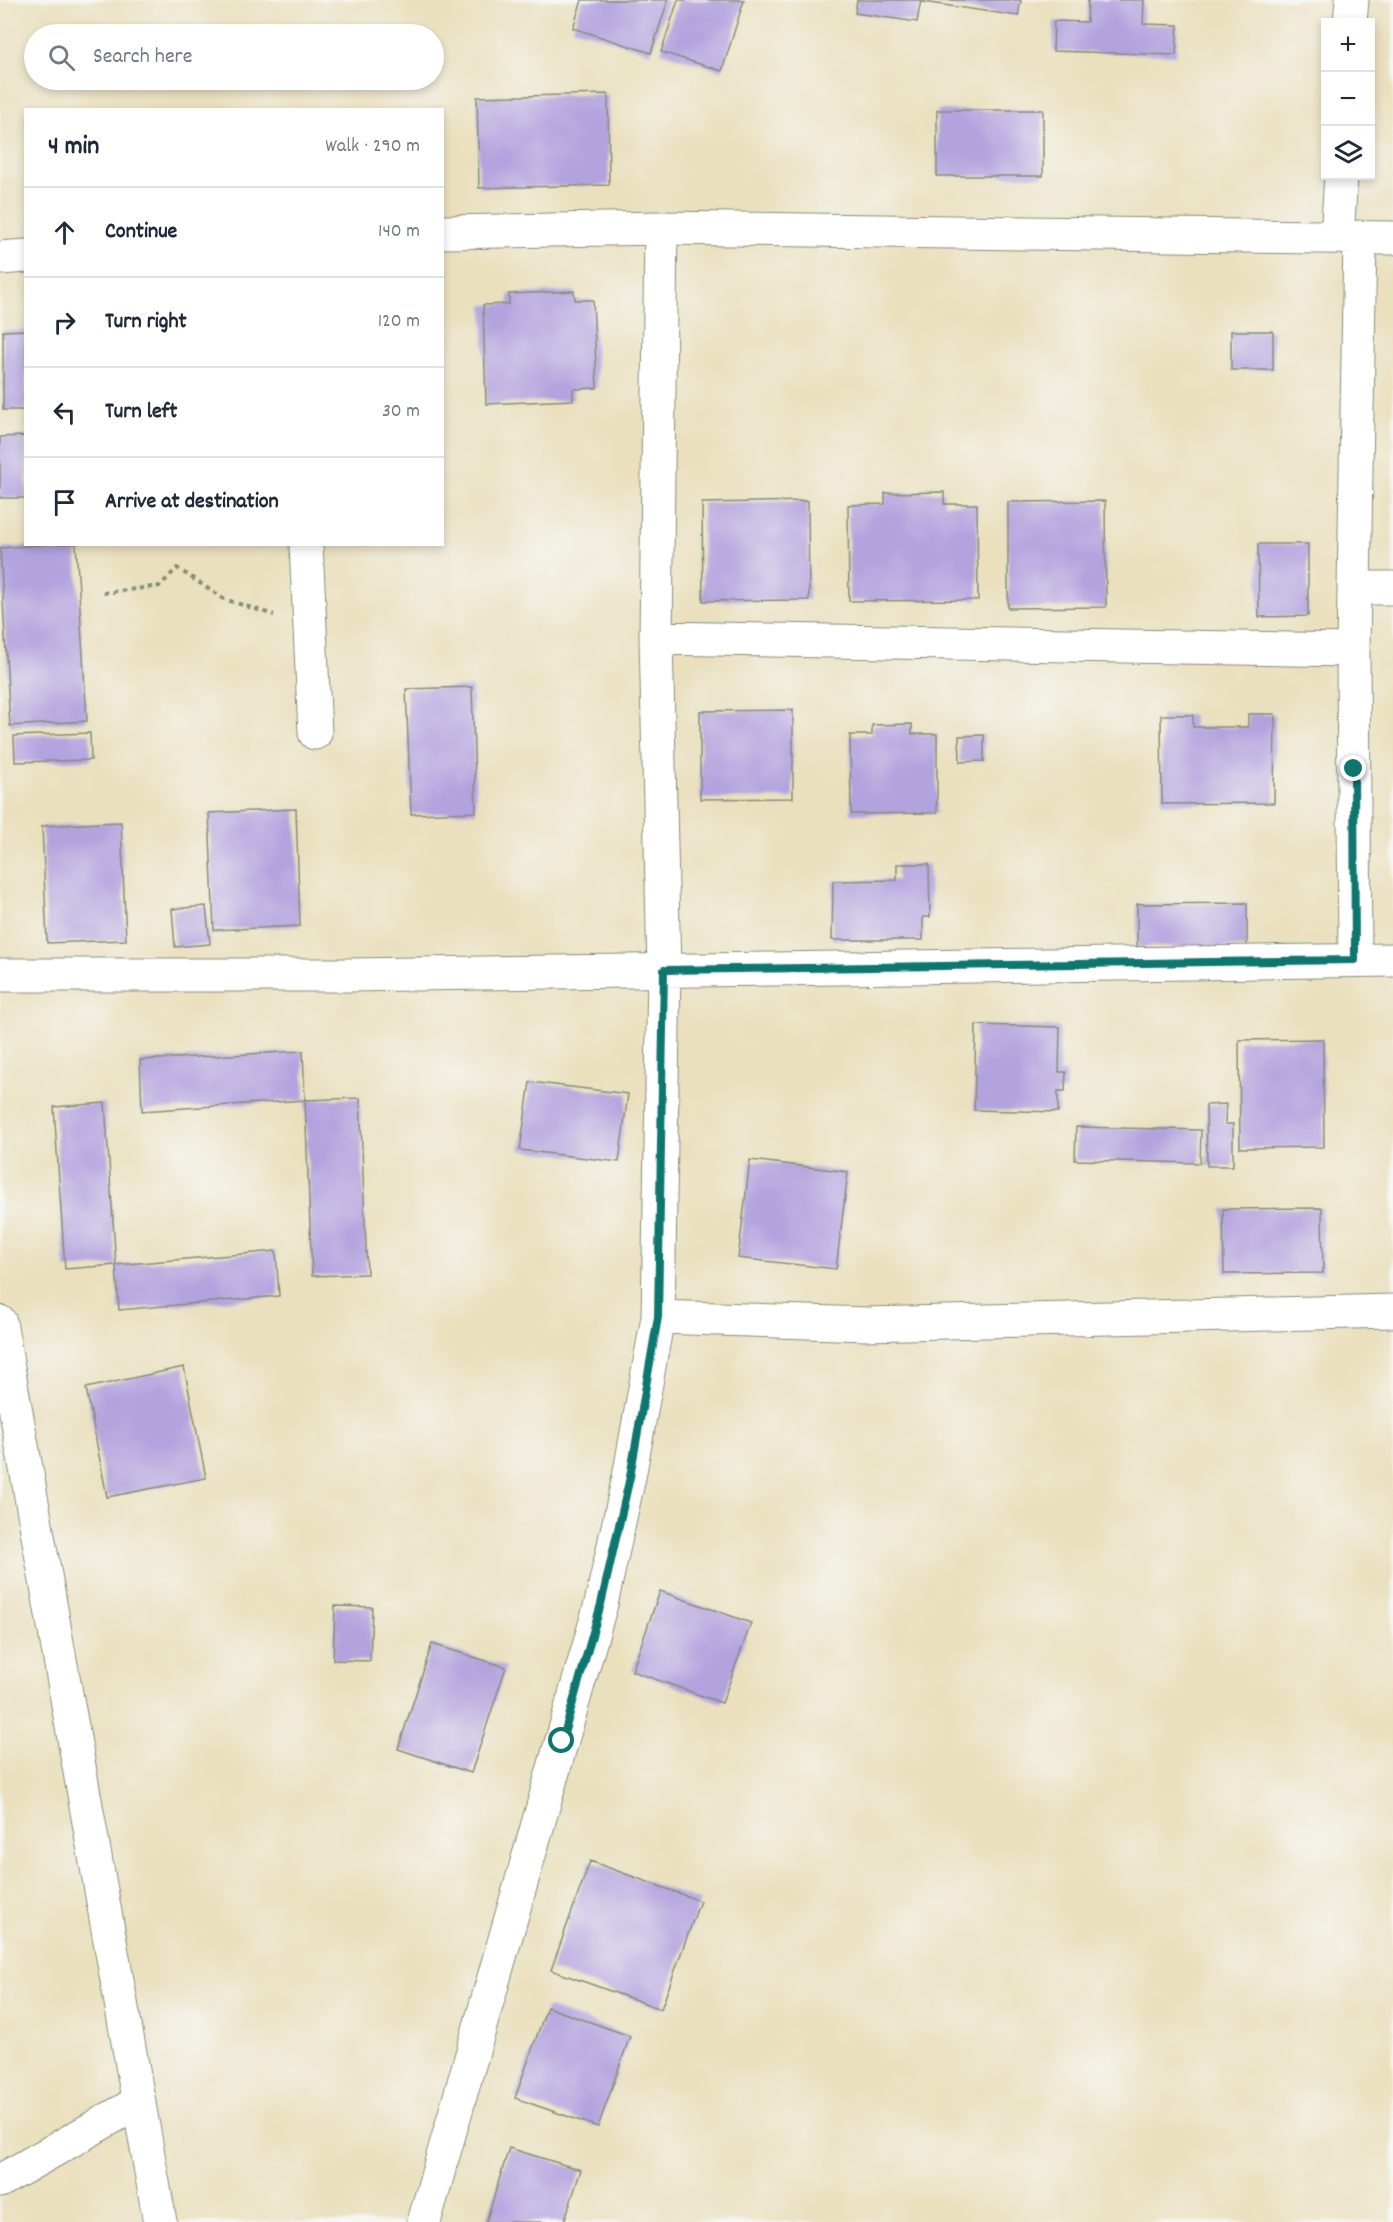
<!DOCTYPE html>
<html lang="en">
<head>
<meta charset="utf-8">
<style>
  :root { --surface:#fff; --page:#f2f2f3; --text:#1f2937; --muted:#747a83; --line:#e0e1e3 }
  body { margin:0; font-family:Dekko,sans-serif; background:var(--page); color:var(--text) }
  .controls { position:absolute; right:18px; top:18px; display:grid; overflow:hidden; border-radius:0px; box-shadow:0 3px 9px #0003 }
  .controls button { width:54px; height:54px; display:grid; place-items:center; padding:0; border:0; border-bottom:2px solid var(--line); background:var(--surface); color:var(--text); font:30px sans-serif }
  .stop { position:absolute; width:18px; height:18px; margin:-14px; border:4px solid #0f766e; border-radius:50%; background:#fff }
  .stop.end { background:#0f766e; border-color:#fff; box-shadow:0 2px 6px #0008 }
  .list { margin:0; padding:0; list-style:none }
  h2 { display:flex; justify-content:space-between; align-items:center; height:78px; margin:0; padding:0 24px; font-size:26px }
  h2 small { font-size:20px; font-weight:400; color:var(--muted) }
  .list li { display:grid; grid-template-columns:39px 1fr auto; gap:18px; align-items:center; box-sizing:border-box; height:90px; padding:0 24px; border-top:2px solid var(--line) }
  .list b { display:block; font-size:22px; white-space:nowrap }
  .list em { font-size:20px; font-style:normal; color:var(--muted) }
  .icon { flex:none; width:33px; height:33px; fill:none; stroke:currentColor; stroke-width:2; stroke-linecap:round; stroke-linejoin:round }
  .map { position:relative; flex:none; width:1393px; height:2222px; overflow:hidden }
  .search { position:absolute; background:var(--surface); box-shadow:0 3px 9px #0003; left:24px; top:24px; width:420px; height:66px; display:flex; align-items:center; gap:15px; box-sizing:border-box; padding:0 21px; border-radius:33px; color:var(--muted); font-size:22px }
  .panel { position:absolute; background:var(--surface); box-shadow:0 3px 9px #0003; left:24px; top:108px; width:420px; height:438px; border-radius:0px }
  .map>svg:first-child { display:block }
</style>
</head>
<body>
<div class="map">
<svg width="1393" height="2222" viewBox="0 0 1393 2222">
  <rect width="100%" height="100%" fill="#f6f6f2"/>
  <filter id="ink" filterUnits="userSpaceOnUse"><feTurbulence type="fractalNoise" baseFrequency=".0167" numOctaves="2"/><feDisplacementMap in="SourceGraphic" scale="12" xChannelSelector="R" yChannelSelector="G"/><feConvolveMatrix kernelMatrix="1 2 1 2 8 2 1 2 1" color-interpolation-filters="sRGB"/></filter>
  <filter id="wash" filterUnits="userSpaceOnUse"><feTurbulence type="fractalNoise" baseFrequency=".008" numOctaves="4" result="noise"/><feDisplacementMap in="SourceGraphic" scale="24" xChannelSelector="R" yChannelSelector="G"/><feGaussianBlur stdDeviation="1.35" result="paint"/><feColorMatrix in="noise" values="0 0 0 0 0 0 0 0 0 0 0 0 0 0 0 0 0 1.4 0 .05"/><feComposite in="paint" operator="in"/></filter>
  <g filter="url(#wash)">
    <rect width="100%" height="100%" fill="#eae0be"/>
    <g id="blocks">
      <!-- building -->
      <path fill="#b2a2de" d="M582 0H668L651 53 573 28Z
        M678 0H744L722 71 661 52Z
        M857 0H921L917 22 855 13Z
        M923 0H1021L1018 16 923 2Z
        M1088 0H1144L1143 24 1178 25 1176 55 1053 51 1054 21 1087 22Z
        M608 94 609 185 479 188 477 97Z
        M937 110H1043V176H937Z
        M574 291 575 300H593L597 388 573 389V400L486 404 483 305 509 304V294Z
        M26 330V410H3V331Z
        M1231 331H1273V370H1231Z
        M26 436V498H0V437Z
        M944 492V504H977L978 600 849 601 848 505 885 504V493Z
        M808 501 809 600 703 601 702 503Z
        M1105 501 1106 607 1008 608V502Z
        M53 544H76L87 721 10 726 0 548Z
        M1258 544H1308V616L1259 617Z
        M472 687 476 812 411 814 406 689Z
        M793 710V798L700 799V711Z
        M1248 714H1275L1274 803 1162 804 1161 715H1193V727H1248Z
        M912 724V734H937V813L851 814 850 735H872V725Z
        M90 733 91 760 15 762 14 736Z
        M984 735V761L960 762 959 736Z
        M296 809 300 926 214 930 209 813Z
        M121 822 126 940 47 943 42 826Z
        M897 864H929L930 917H923V940H832L833 881 897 880Z
        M1247 903V947H1137V904Z
        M206 906 210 944 175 947 172 909Z
        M976 1025 1060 1027 1059 1072H1066L1065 1091H1058V1112L974 1110Z
        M1323 1039 1324 1147 1240 1148 1239 1040Z
        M303 1051 305 1100 142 1111 140 1060Z
        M530 1082 628 1094 619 1162 520 1150Z
        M360 1098 367 1274 312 1276 305 1100Z
        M105 1103 116 1265 65 1269 54 1107Z
        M1226 1104 1225 1124H1233V1166H1207L1206 1105Z
        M1076 1127 1201 1130 1200 1163 1075 1160Z
        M750 1160 848 1172 836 1269 738 1258Z
        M1322 1208 1323 1273 1224 1274 1223 1209Z
        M276 1251 279 1296 119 1310 116 1265Z
        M184 1367 206 1478 107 1497 86 1388Z
        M660 1591 751 1623 722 1703 632 1671Z
        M335 1606 372 1607 370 1661 333 1660Z
        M432 1644 506 1667 471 1773 398 1749Z
        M590 1861 700 1901 661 2009 551 1970Z
        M547 2007 630 2036 598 2127 515 2098Z
        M509 2148 581 2170 564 2222H486Z"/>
    </g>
  </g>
  <g filter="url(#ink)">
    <use href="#blocks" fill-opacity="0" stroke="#848e79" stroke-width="1.5"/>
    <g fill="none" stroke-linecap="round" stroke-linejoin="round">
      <!-- minor casing -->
      <g stroke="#848e79" stroke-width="35">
        <path id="minor" d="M1350 22 1352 0
          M442 232 661 228 1393 238
          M1337 237 1341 176
          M0 258 26 256
          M306 544 315 733
          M1355 588H1393
          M656 638 1353 650
          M1355 960 1353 650 1360 237
          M0 975H349L1393 960
          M658 1317 867 1324 1393 1311
          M0 1322 160 2222
          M0 2181 139 2102
          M424 2222 601 1604 629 1477 658 1317 664 970 656 638 661 228"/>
      </g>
      <!-- path -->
      <path stroke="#848e79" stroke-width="4" stroke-dasharray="4.5 4.5" stroke-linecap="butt" d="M103 593 160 586 177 568 224 599 274 615"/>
      <!-- minor -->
      <use href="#minor" stroke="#fff" stroke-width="33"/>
    </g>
  </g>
  <g fill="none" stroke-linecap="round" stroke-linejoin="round" filter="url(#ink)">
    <!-- route -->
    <path stroke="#0f766e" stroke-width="8" d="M562 1741 601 1604 630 1477 658 1317 664 970 1355 960 1354 769"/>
  </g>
</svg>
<div class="controls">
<button>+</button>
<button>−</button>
<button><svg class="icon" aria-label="layers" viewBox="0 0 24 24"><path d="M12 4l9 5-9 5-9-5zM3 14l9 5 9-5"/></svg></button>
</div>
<div class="stop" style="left:562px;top:1741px"></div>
<div class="stop end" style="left:1354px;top:769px"></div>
<div class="search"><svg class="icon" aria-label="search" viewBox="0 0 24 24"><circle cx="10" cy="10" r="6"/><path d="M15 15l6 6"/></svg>Search here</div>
<section class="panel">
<h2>4 min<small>Walk · 290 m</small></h2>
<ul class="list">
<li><svg class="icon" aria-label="ahead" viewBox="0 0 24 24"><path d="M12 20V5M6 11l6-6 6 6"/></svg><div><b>Continue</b></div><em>140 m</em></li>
<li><svg class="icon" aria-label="right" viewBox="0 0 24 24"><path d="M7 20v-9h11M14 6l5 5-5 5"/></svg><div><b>Turn right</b></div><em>120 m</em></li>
<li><svg class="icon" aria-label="left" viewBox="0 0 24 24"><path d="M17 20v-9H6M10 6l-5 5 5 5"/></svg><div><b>Turn left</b></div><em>30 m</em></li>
<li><svg class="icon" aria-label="arrive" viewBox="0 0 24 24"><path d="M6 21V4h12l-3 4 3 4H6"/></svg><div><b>Arrive at destination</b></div></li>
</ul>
</section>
</div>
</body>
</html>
